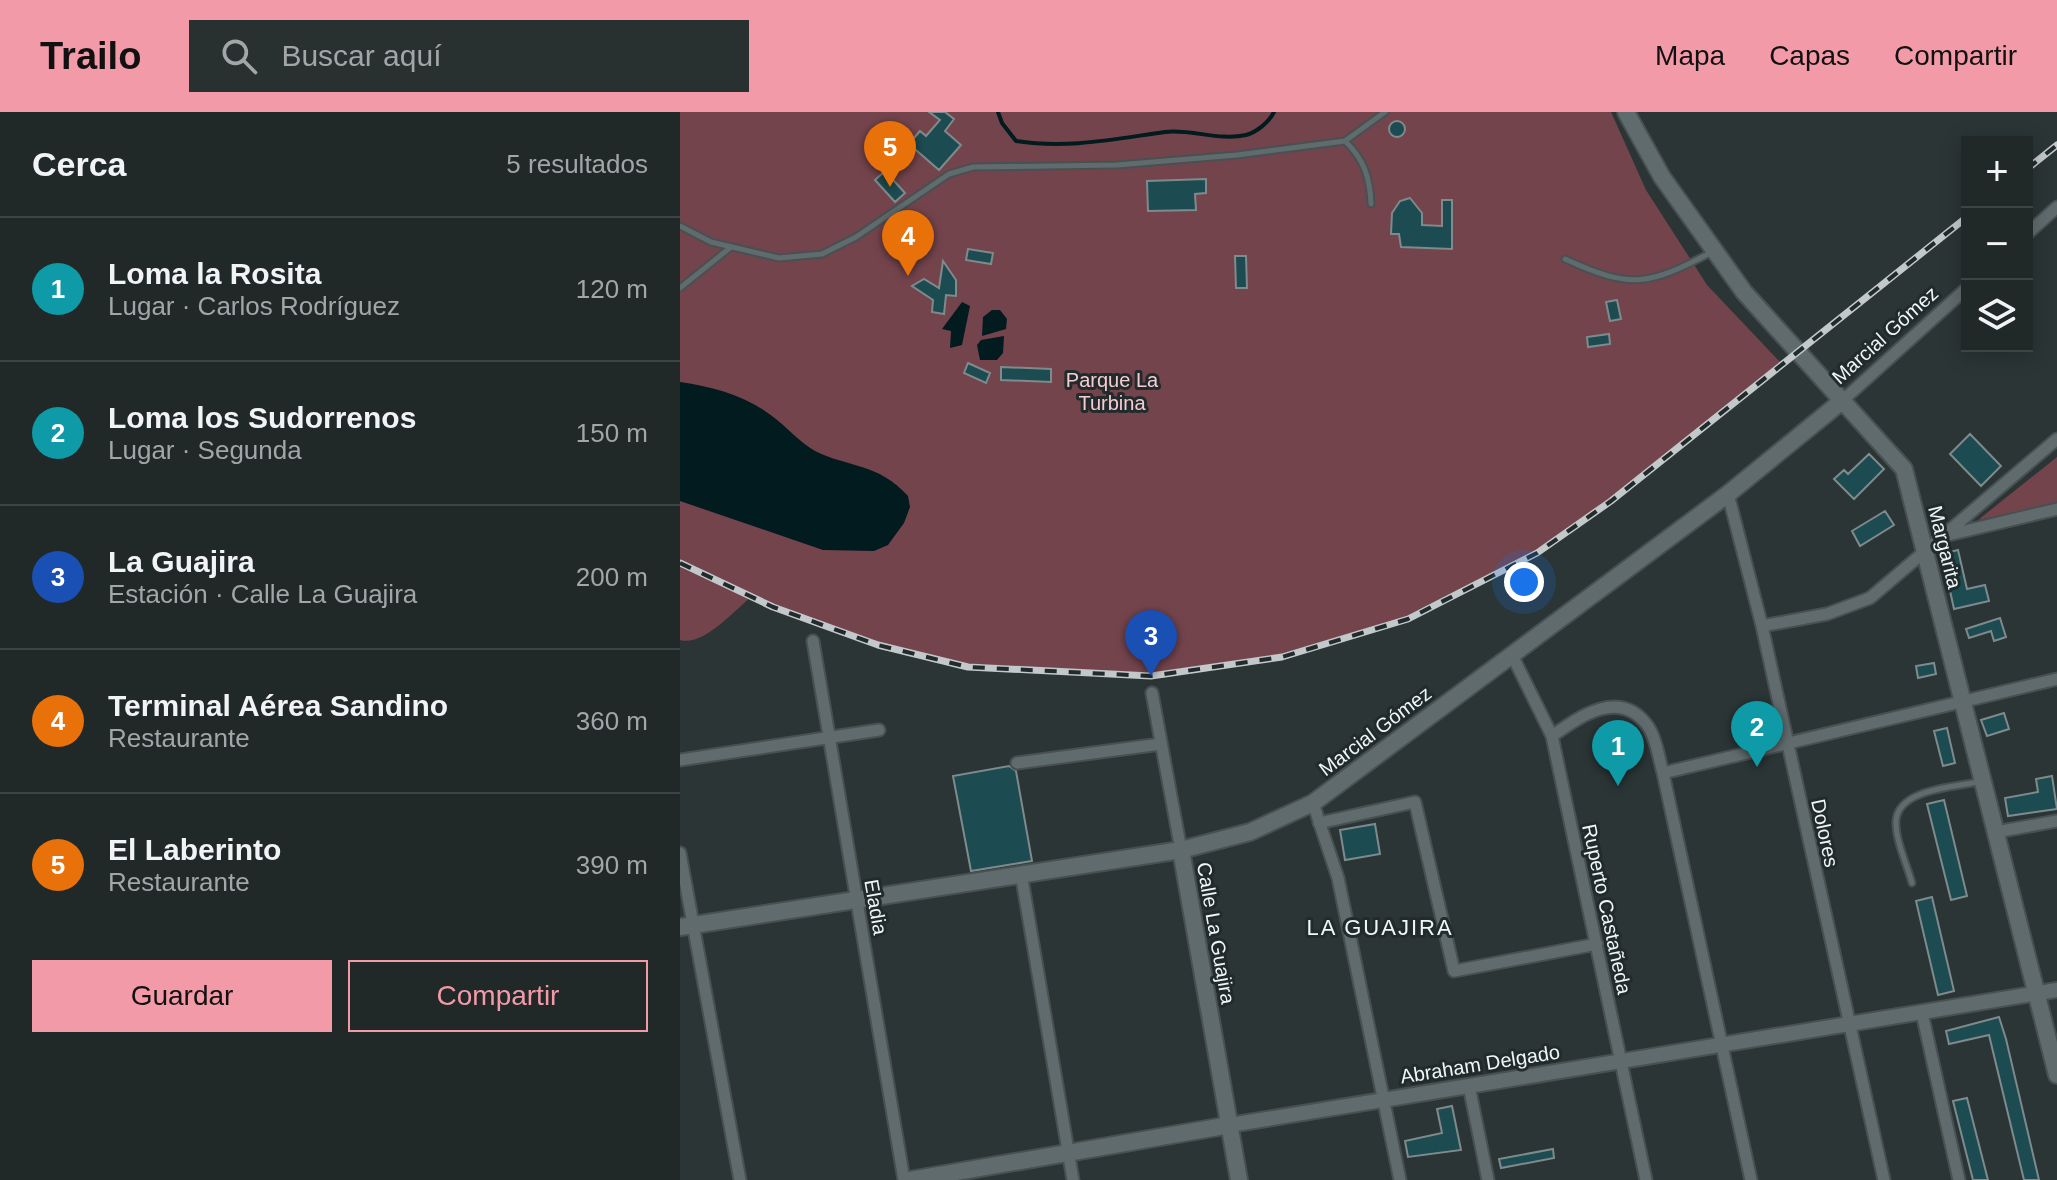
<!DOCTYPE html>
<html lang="es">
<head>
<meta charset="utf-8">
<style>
  :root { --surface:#202828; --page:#283030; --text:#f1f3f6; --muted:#a2a6a8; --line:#3d4445; --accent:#f39aa9 }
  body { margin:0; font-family:Arial,sans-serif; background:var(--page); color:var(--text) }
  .controls { position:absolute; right:24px; top:24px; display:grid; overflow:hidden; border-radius:0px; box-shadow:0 4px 20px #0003 }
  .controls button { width:72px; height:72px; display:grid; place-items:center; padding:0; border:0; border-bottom:2px solid var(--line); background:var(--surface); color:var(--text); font:40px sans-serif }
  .you { position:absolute; left:844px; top:470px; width:28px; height:28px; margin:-20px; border:6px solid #fff; border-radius:50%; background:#1a73e8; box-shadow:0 0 0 12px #1a73e833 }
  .badge { display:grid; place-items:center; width:52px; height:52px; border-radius:50%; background:var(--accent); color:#fff; font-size:26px; font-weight:700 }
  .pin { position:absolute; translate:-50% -66px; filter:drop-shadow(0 2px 4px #0008) }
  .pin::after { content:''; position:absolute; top:42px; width:28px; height:24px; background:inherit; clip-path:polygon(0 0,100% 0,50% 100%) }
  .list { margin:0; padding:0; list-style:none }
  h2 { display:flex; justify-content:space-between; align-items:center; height:104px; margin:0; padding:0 32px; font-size:34px }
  h2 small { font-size:26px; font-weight:400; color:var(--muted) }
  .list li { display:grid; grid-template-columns:52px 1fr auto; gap:24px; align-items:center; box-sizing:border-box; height:144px; padding:0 32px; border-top:2px solid var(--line) }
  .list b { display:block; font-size:30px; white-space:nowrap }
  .list p { margin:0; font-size:26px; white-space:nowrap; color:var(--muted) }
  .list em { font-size:26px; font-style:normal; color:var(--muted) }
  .actions { display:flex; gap:16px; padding:24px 32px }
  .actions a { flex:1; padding:18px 0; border:2px solid var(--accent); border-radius:0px; text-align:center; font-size:28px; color:var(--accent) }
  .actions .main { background:var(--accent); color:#111 }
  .icon { flex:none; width:44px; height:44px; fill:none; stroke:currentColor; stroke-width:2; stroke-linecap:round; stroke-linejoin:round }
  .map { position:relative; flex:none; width:1377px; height:1068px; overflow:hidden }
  header { display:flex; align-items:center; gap:48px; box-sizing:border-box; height:112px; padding:0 40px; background:var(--accent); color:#111 }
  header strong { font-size:38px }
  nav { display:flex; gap:44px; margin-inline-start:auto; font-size:28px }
  .search { width:560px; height:72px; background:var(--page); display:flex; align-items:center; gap:20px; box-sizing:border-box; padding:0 28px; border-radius:0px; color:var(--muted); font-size:30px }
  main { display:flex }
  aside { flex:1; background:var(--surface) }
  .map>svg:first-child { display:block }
</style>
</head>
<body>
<header>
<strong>Trailo</strong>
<div class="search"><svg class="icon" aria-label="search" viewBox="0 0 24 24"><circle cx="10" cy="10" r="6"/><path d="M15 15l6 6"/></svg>Buscar aquí</div>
<nav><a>Mapa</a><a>Capas</a><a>Compartir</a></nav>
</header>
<main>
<aside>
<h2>Cerca<small>5 resultados</small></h2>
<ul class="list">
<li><span class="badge" style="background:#0f9aa8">1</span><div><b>Loma la Rosita</b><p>Lugar · Carlos Rodríguez</p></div><em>120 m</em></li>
<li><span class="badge" style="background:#0f9aa8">2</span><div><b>Loma los Sudorrenos</b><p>Lugar · Segunda</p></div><em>150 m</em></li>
<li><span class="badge" style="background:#1a4fb4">3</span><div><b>La Guajira</b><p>Estación · Calle La Guajira</p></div><em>200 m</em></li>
<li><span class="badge" style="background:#e8710a">4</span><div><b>Terminal Aérea Sandino</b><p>Restaurante</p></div><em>360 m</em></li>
<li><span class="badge" style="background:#e8710a">5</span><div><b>El Laberinto</b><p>Restaurante</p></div><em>390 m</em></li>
</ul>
<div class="actions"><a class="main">Guardar</a><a>Compartir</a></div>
</aside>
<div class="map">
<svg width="1377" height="1068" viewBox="0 0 1377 1068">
  <rect width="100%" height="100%" fill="#2b3536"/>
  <!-- green -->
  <path fill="#74444c" d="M0 0H931L966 78 1027 173 1102 252 911 403 851 441 720 507 597 543 469 561 275 551 191 529 72 484C55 498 23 535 0 528Z
    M1377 345V392L1298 408Z"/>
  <!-- water -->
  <path fill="#011b1f" d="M282 190 290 194 282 233 270 236 271 219 262 217Z
    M312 198H320L327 207 326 217 302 224 303 205Z
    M324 224 323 241 317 248H300L297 233 301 228Z
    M0 270C33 275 65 283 92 304 107 315 119 330 135 339 170 356 198 351 228 384L230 395 224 411 208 433 194 439 143 438 0 389Z"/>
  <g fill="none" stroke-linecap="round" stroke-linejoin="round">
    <!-- stream -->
    <path stroke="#011b1f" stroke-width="4" d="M318 0 322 11 336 29C388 37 434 27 485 20 512 17 539 29 566 23 577 20 589 10 594 0"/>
  </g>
  <!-- building -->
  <path fill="#1c4b51" stroke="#7e8a8b" stroke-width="2" d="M249 0H265L274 7 265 19 281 33 259 58 229 32 240 19 246 24 260 8Z
    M709 17a8 8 0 1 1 16 0a8 8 0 1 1-16 0Z
    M205 59 225 81 215 90 195 68Z
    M526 67V81L515 82 516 98 468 99 467 69Z
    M730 86 742 101V113L762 114V88H772V137L721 135 719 122H711L712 101 720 89Z
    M288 137 313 141 311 152 286 148Z
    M555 144H566L567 176H556Z
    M263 149 276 168V184L266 183 264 202 252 200 253 188 232 174 244 167 259 176Z
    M937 188 941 207 930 209 926 190Z
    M929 222 930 232 908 235 907 225Z
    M288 251 310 261 306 271 284 261Z
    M321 255 371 257V270L321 268Z
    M1290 322 1321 354 1301 374 1270 342Z
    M1189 342 1204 357 1174 387 1154 367 1164 358 1168 362Z
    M1205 399 1214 413 1180 434 1172 419Z
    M1278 438 1287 477 1305 473 1309 489 1274 497 1262 442Z
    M1320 506 1326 525 1314 529 1311 519 1289 526 1286 517Z
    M1254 551 1256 562 1238 566 1236 554Z
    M1324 601 1329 617 1307 624 1301 608Z
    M1267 616 1275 651 1263 654 1254 619Z
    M329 654 336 659 352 749 291 759 273 664Z
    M1372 664 1377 697 1328 704 1325 686 1358 680 1356 667Z
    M1264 688 1287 784 1271 788 1247 692Z
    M695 712 700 742 665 748 660 718Z
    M1252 785 1274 879 1258 883 1236 789Z
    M1319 905 1326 927 1359 1068H1344L1309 923 1269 932 1266 919Z
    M1287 986 1308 1068H1293L1273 989Z
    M772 994 781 1038 728 1045 725 1029 762 1021 757 997Z
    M873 1037 874 1046 821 1056 819 1047Z"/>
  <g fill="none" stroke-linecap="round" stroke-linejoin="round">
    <!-- service casing -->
    <g stroke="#485051" stroke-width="9">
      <path id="service" d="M665 29C684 47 690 66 691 92
        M0 114 31 130 99 146 142 142 176 125 269 62 293 55 437 53 557 43 665 29 705 0
        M885 147C952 178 969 173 1032 140
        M0 176 51 135
        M1232 771C1227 753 1215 727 1216 709 1218 677 1275 675 1298 670"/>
    </g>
    <!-- minor casing -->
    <g stroke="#485051" stroke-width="15">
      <path id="minor" d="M1347 122 1377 95
        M1162 289 1287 176
        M1048 382 1082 514 1204 1068
        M1268 423 1377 397
        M1082 514 1147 502 1190 486 1377 327
        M133 529 224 1068
        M831 541 872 624 966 1068
        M472 581 501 738
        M872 624C899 605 939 576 967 613 976 625 979 647 983 661L1071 1068
        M0 648 199 618
        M337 651 481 632
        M983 661 1377 567
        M633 691 658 766 720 1068
        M639 711 735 690 774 859 917 832
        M1316 720 1377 709
        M0 741 60 1068
        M341 761 393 1068
        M1242 901 1279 1068
        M789 974 808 1068"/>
    </g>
    <!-- tertiary casing -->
    <g stroke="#485051" stroke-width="18">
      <path id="tertiary" d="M550 1013 1377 878"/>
    </g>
    <!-- secondary casing -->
    <g stroke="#485051" stroke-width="20">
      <path id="secondary" d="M946 0 982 65 1064 180 1224 357 1377 963
        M501 738 559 1068
        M0 815 501 738 570 720 633 691 1048 382 1162 289
        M230 1068 550 1013"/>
    </g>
    <!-- service -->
    <use href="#service" stroke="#606b6d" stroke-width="5"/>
    <!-- minor -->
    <use href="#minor" stroke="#606b6d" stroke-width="11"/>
    <!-- tertiary -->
    <use href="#tertiary" stroke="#606b6d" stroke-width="14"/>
    <!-- secondary -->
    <use href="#secondary" stroke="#606b6d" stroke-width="16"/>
    <!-- rail casing -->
    <g stroke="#c3c9ca" stroke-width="7">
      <path id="rail" d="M1347 57 1377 33
        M0 451 93 495 198 533 288 555 471 564 602 545 728 507 857 441 931 389 1287 105"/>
    </g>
    <!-- rail -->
    <use href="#rail" stroke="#212b2c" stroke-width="4" stroke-dasharray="12" stroke-linecap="butt"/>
  </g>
  <g text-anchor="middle" stroke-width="6" stroke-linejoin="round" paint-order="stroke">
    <!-- street labels -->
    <g font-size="20" fill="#f0f6f7" stroke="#212b2c">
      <text transform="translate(1205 223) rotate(-42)" y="7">Marcial Gómez</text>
      <text transform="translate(1265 435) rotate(76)" y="7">Margarita</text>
      <text transform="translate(695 619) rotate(-37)" y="7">Marcial Gómez</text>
      <text transform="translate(1145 721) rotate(78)" y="7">Dolores</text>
      <text transform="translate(196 795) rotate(80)" y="7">Eladia</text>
      <text transform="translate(927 797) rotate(78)" y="7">Ruperto Castañeda</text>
      <text transform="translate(536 821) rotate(80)" y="7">Calle La Guajira</text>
      <text transform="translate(800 952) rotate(-9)" y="7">Abraham Delgado</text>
    </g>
    <!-- park labels -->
    <g font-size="20" fill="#f5ccd2" stroke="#212b2c">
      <text x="432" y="275">Parque La<tspan x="432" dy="23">Turbina</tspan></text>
    </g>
    <!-- neighbourhood labels -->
    <g font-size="22" letter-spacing="2" fill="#f0f6f7" stroke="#212b2c">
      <text x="700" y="823">LA GUAJIRA</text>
    </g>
  </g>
</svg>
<div class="controls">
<button>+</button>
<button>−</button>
<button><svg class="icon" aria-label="layers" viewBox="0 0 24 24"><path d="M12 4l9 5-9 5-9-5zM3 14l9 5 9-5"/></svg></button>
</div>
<div class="you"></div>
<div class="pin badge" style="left:938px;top:674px;background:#0f9aa8">1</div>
<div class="pin badge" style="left:1077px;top:655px;background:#0f9aa8">2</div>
<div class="pin badge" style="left:471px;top:564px;background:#1a4fb4">3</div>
<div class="pin badge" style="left:228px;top:164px;background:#e8710a">4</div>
<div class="pin badge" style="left:210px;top:75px;background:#e8710a">5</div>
</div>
</main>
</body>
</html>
